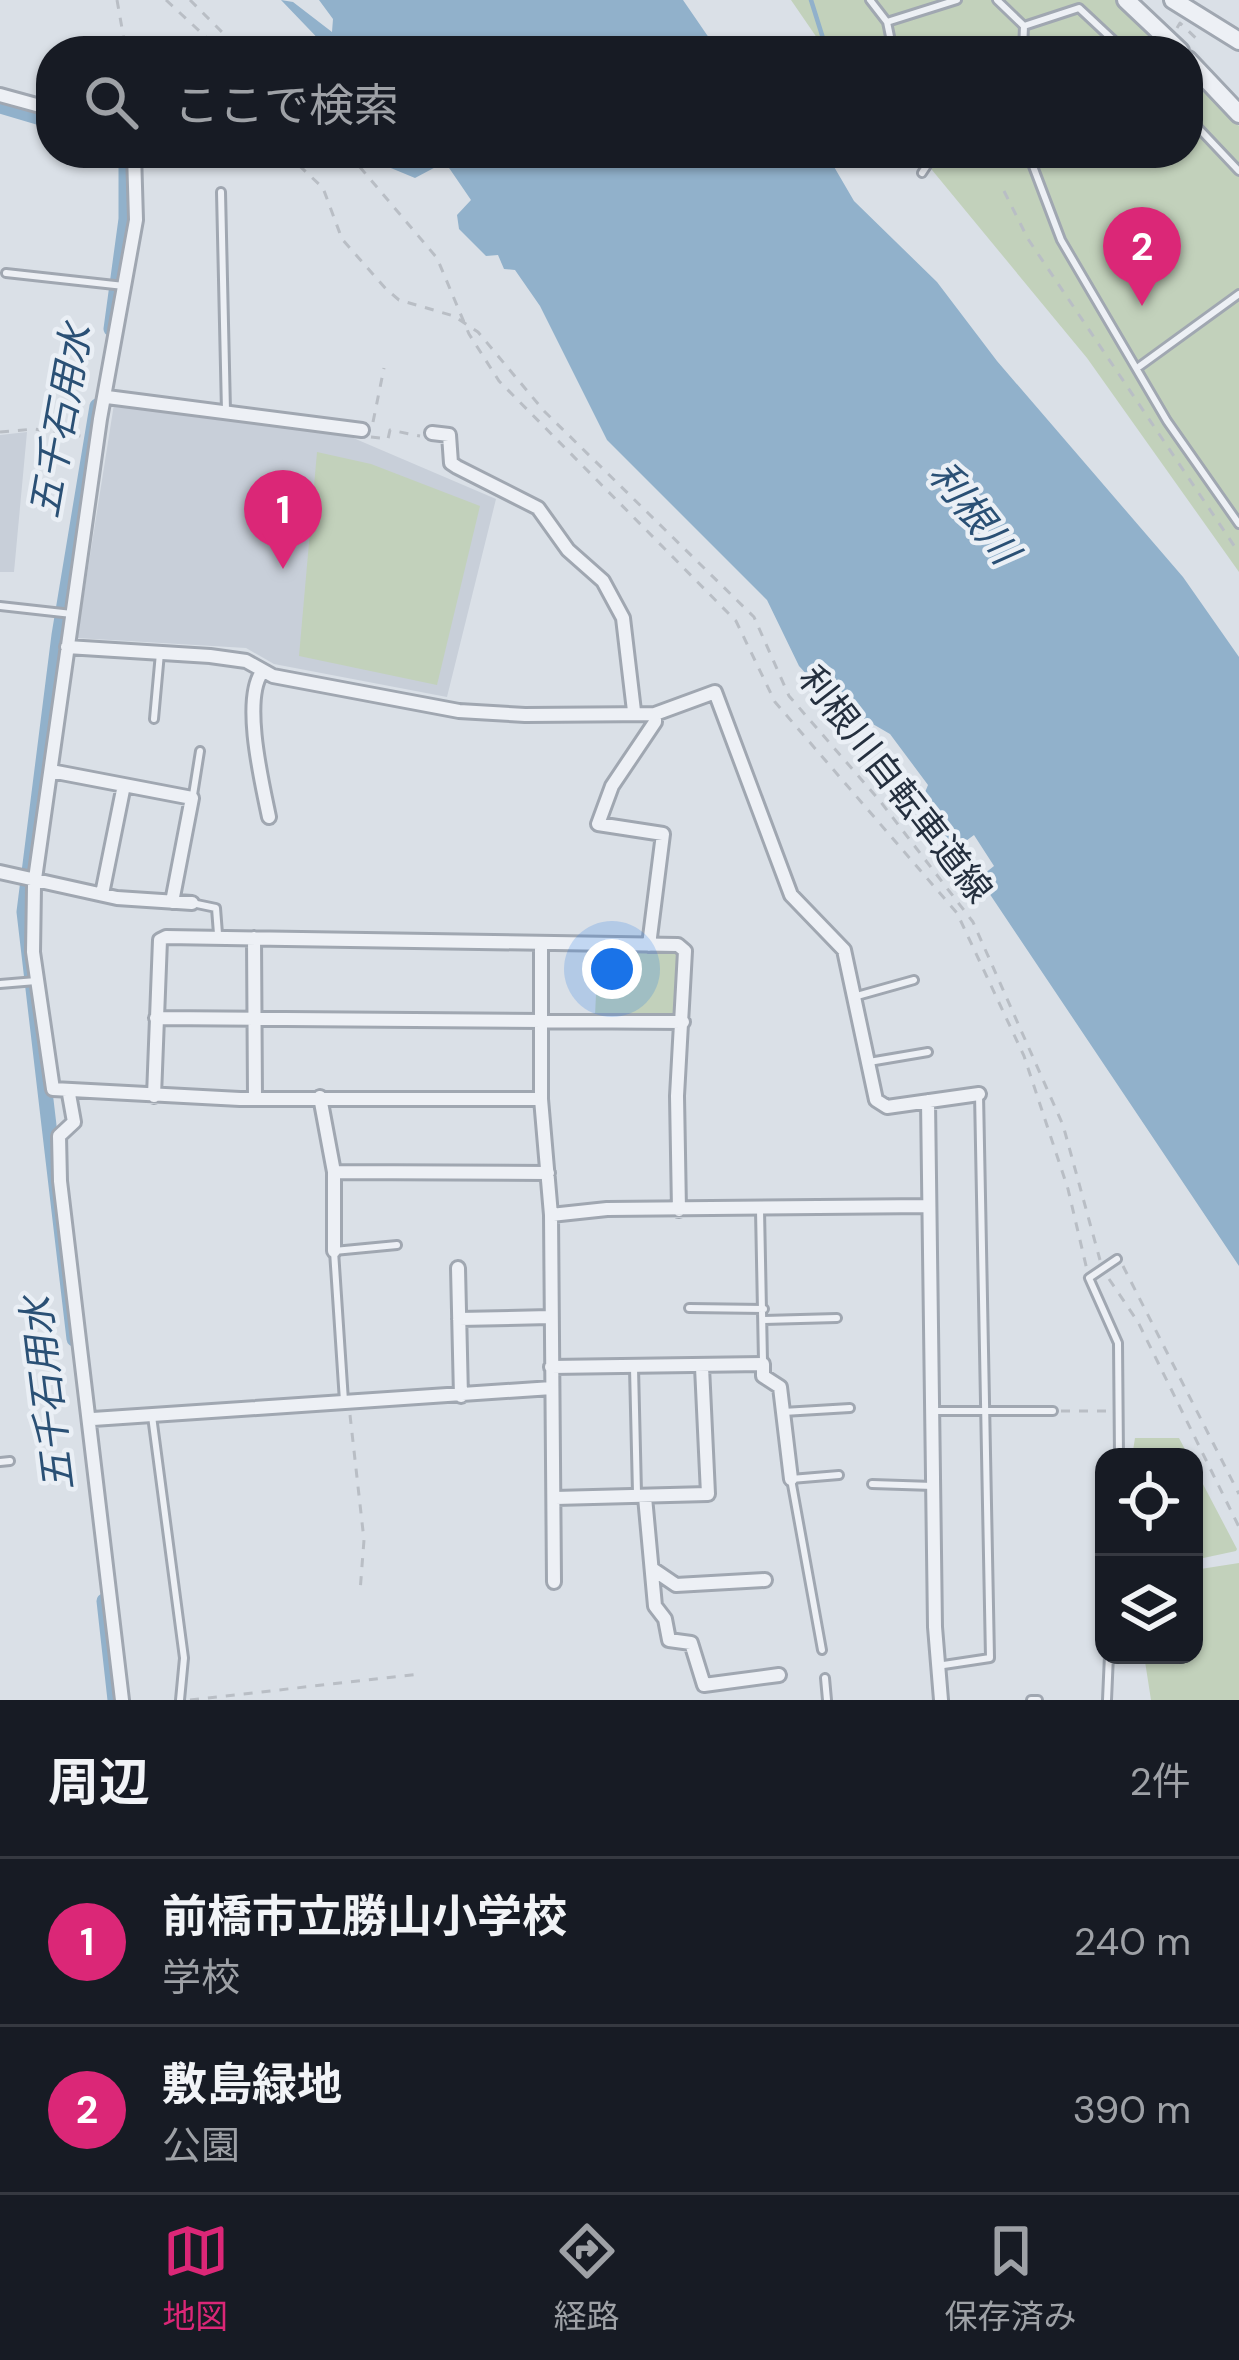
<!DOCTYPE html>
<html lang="ja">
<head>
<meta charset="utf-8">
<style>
  :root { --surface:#171b24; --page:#242831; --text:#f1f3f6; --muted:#9ea1a6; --line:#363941; --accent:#db2777 }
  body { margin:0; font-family:"DM Sans","Noto Sans JP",sans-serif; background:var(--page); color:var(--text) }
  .controls { position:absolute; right:36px; bottom:36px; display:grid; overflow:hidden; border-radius:24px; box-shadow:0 3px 9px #0004 }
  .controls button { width:108px; height:108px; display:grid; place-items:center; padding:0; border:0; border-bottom:3px solid var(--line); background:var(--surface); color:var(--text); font:60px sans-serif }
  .you { position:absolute; left:612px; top:969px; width:42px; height:42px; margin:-30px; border:9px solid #fff; border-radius:50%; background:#1a73e8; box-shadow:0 0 0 18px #1a73e833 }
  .badge { display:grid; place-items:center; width:78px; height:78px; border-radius:50%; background:var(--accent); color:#fff; font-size:39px; font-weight:700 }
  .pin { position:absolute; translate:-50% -99px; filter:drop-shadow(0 3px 6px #0008) }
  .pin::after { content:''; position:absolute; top:63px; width:42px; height:36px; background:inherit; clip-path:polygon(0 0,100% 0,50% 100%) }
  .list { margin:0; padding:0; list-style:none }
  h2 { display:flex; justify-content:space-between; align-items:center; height:156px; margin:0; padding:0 48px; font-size:51px }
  h2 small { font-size:39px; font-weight:400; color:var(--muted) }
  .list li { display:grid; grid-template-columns:78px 1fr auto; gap:36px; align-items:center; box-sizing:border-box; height:168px; padding:0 48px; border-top:3px solid var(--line) }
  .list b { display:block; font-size:45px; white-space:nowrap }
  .list p { margin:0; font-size:39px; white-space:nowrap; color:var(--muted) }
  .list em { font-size:39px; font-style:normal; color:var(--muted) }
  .icon { flex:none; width:66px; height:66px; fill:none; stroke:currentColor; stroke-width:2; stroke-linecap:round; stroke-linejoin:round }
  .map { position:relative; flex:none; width:1239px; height:1700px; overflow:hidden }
  .search { position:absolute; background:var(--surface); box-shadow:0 3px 9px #0004; left:36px; right:36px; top:36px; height:132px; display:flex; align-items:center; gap:30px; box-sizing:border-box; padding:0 42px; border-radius:48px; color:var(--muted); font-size:45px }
  .sheet { height:492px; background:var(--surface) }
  nav { display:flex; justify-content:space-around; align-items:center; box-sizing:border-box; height:168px; border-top:3px solid var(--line); background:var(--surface); font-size:33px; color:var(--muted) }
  nav a { display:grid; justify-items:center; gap:6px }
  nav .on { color:var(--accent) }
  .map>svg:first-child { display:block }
</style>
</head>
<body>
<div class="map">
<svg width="1239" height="1700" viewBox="0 0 1239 1700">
  <rect width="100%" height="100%" fill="#dae0e7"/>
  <!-- built -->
  <path fill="#c8cfd9" d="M114 404 351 437 496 499 447 697 274 664 246 648 77 638Z
    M27 432 14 572H0V435Z"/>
  <!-- green -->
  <path fill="#c2d1bb" d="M791 0H1115L1167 51H826Z
    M1188 73 1239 126V572L1087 358 918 153H1188Z
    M317 452 371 464 480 506 437 685 299 656Z
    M673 949 678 955V1012L671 1018 595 1016 598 950Z
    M1135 1438H1179L1189 1457H1132Z
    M1194 1467 1237 1549 1236 1551 1194 1560Z
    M1239 1563V1700H1151L1144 1655H1194V1570Z"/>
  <!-- water -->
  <path fill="#91b1cb" d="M281 0 293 2 332 32 333 19 319 0H683L718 51H330Z
    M381 153H826L854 201 937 282 997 361 1183 577 1239 657V1266L979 878 994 866 974 835 951 852 921 802 928 785 890 734 828 698 799 666 767 600 607 440 540 306 515 270 504 269 498 255 486 256 459 229 457 215 471 200 445 162 415 178 386 166Z"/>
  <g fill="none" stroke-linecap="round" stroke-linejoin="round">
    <!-- stream -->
    <path stroke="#91b1cb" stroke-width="4.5" d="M811 0 827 51"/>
    <!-- canal -->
    <path stroke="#91b1cb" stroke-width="15" d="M0 106 51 121
      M111 329 126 219V153
      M74 1339 24 912 59 635 97 406
      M104 1601 115 1700"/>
    <!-- service casing -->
    <g stroke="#a0a7b1" stroke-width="12">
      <path id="service" d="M870 0 887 22 893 51
        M997 0 1024 26 1079 8 1125 51
        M887 22 957 0
        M1023 51 1024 26
        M1188 117 1239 171
        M1028 153 1061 240 1167 421 1239 524
        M922 173 935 153
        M221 192 226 411
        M6 273 124 286
        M1140 366 1239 294
        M0 606 72 614
        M154 719 160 653
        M193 795 200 751
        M192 903 216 908 218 934
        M0 984 36 981
        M857 996 914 980
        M869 1062 928 1052
        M760 1210 763 1361
        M1117 1259 1089 1278 1118 1343 1119 1457
        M689 1308 764 1309
        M764 1320 837 1318
        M634 1368 637 1493
        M344 1401 334 1251 397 1245
        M935 1411H1053
        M783 1412 850 1408
        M152 1416 184 1658 180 1700
        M0 1462 10 1461
        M872 1484 933 1486
        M822 1650 791 1479 839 1475
        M937 1666 990 1658 979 1094
        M825 1678 827 1700
        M1031 1700H1038
        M1107 1700 1109 1655"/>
    </g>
    <!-- minor casing -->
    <g stroke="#a0a7b1" stroke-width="18">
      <path id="minor" d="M0 95 51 109
        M134 153 136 220 100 419 34 886 33 952 53 1089 240 1099H541
        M107 397 362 430
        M432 433 449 435 451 463 457 467 538 508 568 550 603 581 623 618 634 711
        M67 647 210 656 246 661 273 676 459 711 525 715 655 714 715 692 791 895 844 950 876 1100 887 1107 979 1094
        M262 672C242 700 262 783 269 817
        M51 771 192 798 172 902
        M0 872 117 898 192 903
        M102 894 124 785
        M254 938 255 1098
        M541 945V1099L551 1215 554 1582
        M649 945 663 834 598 824 612 786 655 722V714
        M156 1018 683 1022
        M69 1094 74 1122 59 1136 60 1181 122 1700
        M154 1096 160 940 166 937 678 945 685 951 677 1096 679 1210
        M320 1097 334 1172 548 1173
        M928 1101 935 1627 941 1700
        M334 1172V1251
        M551 1215 607 1209 929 1206
        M458 1268 461 1396
        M459 1319 550 1317
        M551 1367 763 1364V1376L780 1387 791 1479
        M93 1419 552 1388
        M645 1497 655 1606 665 1619 669 1640 691 1643 704 1685 779 1675
        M555 1498 708 1494 702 1367
        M654 1570 676 1585 765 1580"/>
    </g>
    <!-- tertiary casing -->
    <g stroke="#a0a7b1" stroke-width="22">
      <path id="tertiary" d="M1126 0 1180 51
        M1173 0 1239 41
        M1188 60 1239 114"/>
    </g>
    <!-- path -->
    <path stroke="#b9bec5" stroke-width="3" stroke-dasharray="9 9" stroke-linecap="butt" d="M117 0 126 51
      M166 0 221 51
      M190 0 224 34 232 51
      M1177 28 1180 23 1201 43
      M286 153 323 188 342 239 386 289 399 300 454 316 478 332 544 411 754 617 789 696 880 801 973 922 1063 1125 1100 1260
      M348 153 437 258 469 334 499 381 736 621 775 702 957 913 1024 1056 1068 1189 1087 1270
      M1004 191 1028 239 1239 553
      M373 422 384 368
      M0 432 34 429 81 436
      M371 437 388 439 390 430 420 436
      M1123 1266 1239 1494
      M1109 1279 1138 1322 1239 1527
      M1061 1411H1106
      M350 1415 364 1540 360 1592
      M190 1700 420 1674"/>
    <!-- service -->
    <use href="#service" stroke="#edf0f5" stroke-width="6"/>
    <!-- minor -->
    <use href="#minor" stroke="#edf0f5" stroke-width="12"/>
    <!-- tertiary -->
    <use href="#tertiary" stroke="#edf0f5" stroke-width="16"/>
  </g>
  <g text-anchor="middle" stroke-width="9" stroke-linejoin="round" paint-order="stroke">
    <!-- street labels -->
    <g font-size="36" fill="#242f3e" stroke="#eaeff5">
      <text transform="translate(896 784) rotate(52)" y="13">利根川自転車道線</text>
    </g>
    <!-- water labels -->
    <g font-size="39" font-style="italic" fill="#2a5075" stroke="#eaeff5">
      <text transform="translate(60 421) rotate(-80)" y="14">五千石用水</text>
      <text transform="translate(974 512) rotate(52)" y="14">利根川</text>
      <text transform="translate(47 1394) rotate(-97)" y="14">五千石用水</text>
    </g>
  </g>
</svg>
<div class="controls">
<button><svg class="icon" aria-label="locate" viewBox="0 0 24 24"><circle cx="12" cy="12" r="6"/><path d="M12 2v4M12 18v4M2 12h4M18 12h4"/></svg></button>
<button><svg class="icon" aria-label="layers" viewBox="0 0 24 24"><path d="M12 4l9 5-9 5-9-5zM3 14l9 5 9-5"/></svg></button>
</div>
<div class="you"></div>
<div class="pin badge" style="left:283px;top:569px">1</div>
<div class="pin badge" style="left:1142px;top:306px">2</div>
<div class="search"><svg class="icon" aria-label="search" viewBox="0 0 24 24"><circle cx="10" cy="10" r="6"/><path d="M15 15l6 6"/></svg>ここで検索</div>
</div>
<section class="sheet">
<h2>周辺<small>2件</small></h2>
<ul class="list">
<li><span class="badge">1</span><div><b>前橋市立勝山小学校</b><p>学校</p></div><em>240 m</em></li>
<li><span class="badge">2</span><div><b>敷島緑地</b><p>公園</p></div><em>390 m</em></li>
</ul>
</section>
<nav>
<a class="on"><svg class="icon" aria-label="map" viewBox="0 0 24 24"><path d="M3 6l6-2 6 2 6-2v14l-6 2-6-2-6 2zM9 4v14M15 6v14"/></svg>地図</a>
<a><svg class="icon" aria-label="directions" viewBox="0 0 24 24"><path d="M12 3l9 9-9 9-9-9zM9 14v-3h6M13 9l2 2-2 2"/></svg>経路</a>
<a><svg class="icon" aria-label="saved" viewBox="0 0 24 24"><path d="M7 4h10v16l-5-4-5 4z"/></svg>保存済み</a>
</nav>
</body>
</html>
